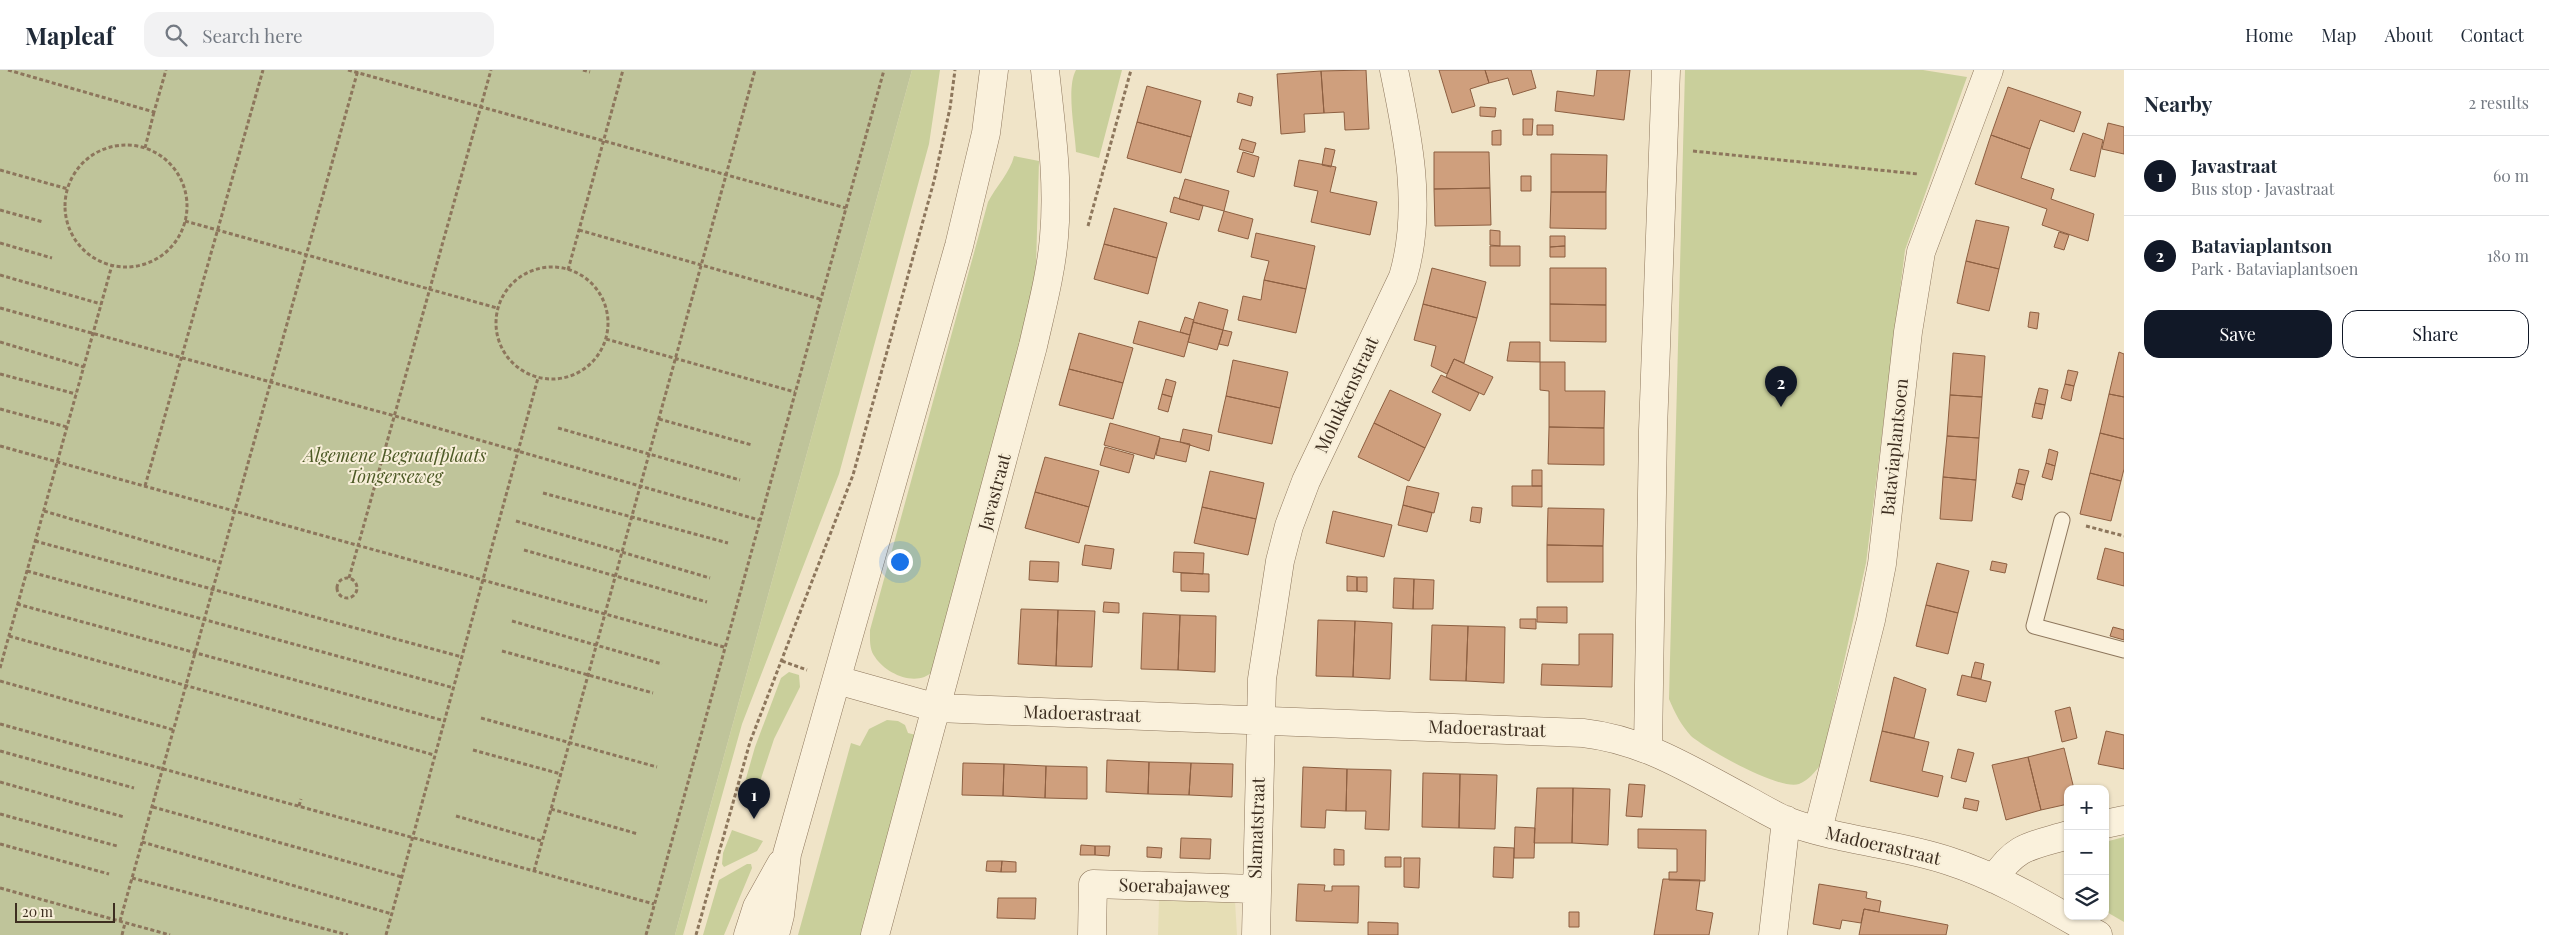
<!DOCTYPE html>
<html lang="en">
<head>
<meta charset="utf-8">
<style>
  :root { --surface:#fff; --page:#f2f2f3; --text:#1f2937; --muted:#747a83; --line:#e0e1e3; --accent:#111827 }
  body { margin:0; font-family:"Playfair Display",serif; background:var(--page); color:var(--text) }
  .controls { position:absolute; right:15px; bottom:15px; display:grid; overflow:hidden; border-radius:10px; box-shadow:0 1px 4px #0004 }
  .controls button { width:45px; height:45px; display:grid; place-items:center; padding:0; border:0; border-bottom:1px solid var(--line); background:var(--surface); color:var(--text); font:25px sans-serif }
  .scale { position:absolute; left:15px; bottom:12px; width:100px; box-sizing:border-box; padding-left:5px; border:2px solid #3d2e20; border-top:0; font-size:14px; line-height:18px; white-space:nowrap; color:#3d2e20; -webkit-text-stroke:4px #f7eed8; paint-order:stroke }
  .you { position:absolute; left:899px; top:491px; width:18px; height:18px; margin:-12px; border:4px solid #fff; border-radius:50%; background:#1a73e8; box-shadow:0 0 0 8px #1a73e833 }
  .badge { display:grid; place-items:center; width:32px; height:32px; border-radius:50%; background:var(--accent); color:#fff; font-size:16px; font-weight:700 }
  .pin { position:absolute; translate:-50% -41px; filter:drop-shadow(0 1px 2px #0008) }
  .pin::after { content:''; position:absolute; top:26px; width:18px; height:15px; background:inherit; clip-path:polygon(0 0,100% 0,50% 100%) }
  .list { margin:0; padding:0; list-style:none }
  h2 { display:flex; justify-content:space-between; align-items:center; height:65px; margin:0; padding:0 20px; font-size:21px }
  h2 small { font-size:16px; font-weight:400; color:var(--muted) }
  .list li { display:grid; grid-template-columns:32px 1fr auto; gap:15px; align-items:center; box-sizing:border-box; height:80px; padding:0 20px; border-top:1px solid var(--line) }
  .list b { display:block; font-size:19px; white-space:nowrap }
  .list p { margin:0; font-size:16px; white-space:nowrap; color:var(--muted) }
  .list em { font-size:16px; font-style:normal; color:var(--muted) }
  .actions { display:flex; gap:10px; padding:15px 20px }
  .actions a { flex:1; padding:11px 0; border:1px solid var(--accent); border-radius:15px; text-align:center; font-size:18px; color:var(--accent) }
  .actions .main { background:var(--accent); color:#fff }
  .icon { flex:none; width:28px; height:28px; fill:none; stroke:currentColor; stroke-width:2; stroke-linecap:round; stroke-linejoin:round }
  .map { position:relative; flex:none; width:2124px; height:865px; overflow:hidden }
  header { display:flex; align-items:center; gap:30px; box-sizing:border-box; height:70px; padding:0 25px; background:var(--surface); border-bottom:1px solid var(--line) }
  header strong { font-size:24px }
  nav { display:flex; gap:28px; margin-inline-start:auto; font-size:18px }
  .search { width:350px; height:45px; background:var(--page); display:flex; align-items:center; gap:12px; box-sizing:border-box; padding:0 18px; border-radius:15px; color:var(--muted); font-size:19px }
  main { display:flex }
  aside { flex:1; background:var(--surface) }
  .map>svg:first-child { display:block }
</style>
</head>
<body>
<header>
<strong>Mapleaf</strong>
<div class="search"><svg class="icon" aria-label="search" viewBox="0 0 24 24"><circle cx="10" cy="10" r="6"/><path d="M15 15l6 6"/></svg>Search here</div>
<nav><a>Home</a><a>Map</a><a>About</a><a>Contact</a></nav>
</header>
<main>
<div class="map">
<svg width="2124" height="865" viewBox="0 0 2124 865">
  <rect width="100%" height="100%" fill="#f0e4c8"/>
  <!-- farmland -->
  <path fill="#e6deb5" d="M1159 830 1235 831 1237 865H1158Z"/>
  <!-- green -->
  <path fill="#c9cf9b" d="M912 0H940L929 74 839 404 742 654 683 865H675Z
    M1076 0H1122L1099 88 1076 82C1075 61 1066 18 1076 0Z
    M1685 0H1923L1967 7 1905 180 1866 493 1821 694C1815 702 1809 710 1799 714 1780 721 1706 679 1691 666 1681 655 1675 643 1669 629Z
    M1014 86 1039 91 1036 196 1022 273 933 601C917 618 886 604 875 587 869 579 870 569 870 560L988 132C996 116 1010 103 1014 86Z
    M789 602 799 605 800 617 774 669 754 730 741 726 755 677 781 608Z
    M887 650 898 651 905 655 908 663 916 665 915 675 862 865H798L851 673 860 676 869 659Z
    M732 760 763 771 757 781 724 797 722 794 723 783Z
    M2124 767V852L2105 841V772Z
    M747 794H751L752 798 724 865H703L719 810Z"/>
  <!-- cemetery -->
  <path fill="#bfc49a" d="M0 0H912L675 865H0Z"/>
  <!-- building -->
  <path fill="#cf9f7d" stroke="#8d5f41" d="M1366 0 1369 59 1345 60 1344 42 1324 43 1321 1Z
    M1439 0H1485L1489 13 1470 19 1475 36 1452 43Z
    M1485 0H1531L1536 18 1513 25 1508 8 1489 13Z
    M1597 0H1630L1624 50 1555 41 1557 21 1594 26Z
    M1321 1 1324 43 1304 44 1305 62 1281 64 1277 4Z
    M1147 16 1201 31 1191 67 1137 52Z
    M2008 17 2081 42 2074 62 2040 50 2030 79 1991 65Z
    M1239 23 1253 27 1251 36 1237 32Z
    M1480 37 1496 38 1495 47 1480 46Z
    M1523 49H1533L1532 65H1523Z
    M1137 52 1191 67 1181 103 1127 88Z
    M2108 53 2124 57V84L2102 79Z
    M1537 55H1553V65H1537Z
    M1501 60V75H1492V61Z
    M2083 63 2103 70 2095 107 2070 100Z
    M1991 65 2030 79 2021 108 2054 119 2051 129 2094 144 2088 171 2042 155 2047 139 1975 114Z
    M1242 69 1256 73 1253 83 1239 79Z
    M1325 78 1335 80 1331 97 1322 95Z
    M1243 82 1259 87 1254 107 1237 102Z
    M1434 82H1489L1490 118 1434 119Z
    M1551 84 1607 85 1606 122H1551Z
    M1299 90 1336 97 1330 122 1377 132 1370 165 1311 152 1318 121 1294 116Z
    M1521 106H1531V121H1521Z
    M1185 109 1229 121 1224 141 1179 129Z
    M1490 118 1491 155 1435 156 1434 119Z
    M1551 122H1606V159L1550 158Z
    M1174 127 1203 136 1199 150 1170 142Z
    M1114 138 1167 153 1157 188 1104 174Z
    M1224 141 1253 149 1248 169 1218 161Z
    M1976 150 2009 157 1999 199 1966 191Z
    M1490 160 1500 161V176L1490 175Z
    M2059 162 2069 165 2064 180 2054 177Z
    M1256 163 1315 176 1306 219 1264 210 1269 191 1251 187Z
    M1550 166H1565V176L1550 177Z
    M1104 174 1157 188 1148 224 1094 209Z
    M1490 176H1520V196H1490Z
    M1563 176H1565V187H1550V177Z
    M1966 191 1999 199 1989 241 1957 233Z
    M1432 198 1486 212 1477 248 1423 234Z
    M1550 198H1606V235L1550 234Z
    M1264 210 1306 219 1296 263 1238 250 1243 226 1261 230Z
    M1199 232 1228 240 1223 260 1193 252Z
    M1423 234 1477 248 1464 293 1454 289 1447 304 1431 296 1436 276 1414 270Z
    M1550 234 1606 235V272L1550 271Z
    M2030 242 2039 243 2037 259 2028 257Z
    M1185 247 1194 250 1190 265 1180 262Z
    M1139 251 1190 265 1184 287 1133 273Z
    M1193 252 1223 260 1217 280 1188 272Z
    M1223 260 1232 262 1228 276 1219 274Z
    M1079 263 1133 278 1123 313 1069 299Z
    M1510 272H1540V292L1507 291Z
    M2119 282 2124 284V327L2109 324Z
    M1953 283 1985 286 1982 327 1950 325Z
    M1454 289 1493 307 1484 325 1446 307Z
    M1233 290 1288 302 1280 338 1226 326Z
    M1540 292H1565V321H1605L1604 358 1549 357V321L1540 320Z
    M1069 299 1123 313 1113 349 1059 335Z
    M2068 300 2078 302 2074 316 2065 314Z
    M1441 305 1479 323 1470 341 1432 322Z
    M1166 309 1176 312 1172 327 1162 324Z
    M2065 314 2074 316 2071 331 2061 328Z
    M2039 318 2048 320 2045 335 2035 333Z
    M1390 320 1441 344 1425 378 1374 353Z
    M1162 324 1172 327 1168 342 1158 339Z
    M2109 324 2124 327V369L2100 363Z
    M1950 325 1982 327 1979 368 1947 366Z
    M1226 326 1280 338 1272 374 1218 362Z
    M2035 333 2045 335 2042 349 2032 347Z
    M1110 353 1160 367 1154 389 1104 375Z
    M1374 353 1425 378 1409 411 1358 387Z
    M1549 357 1604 358V395L1548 394Z
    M1183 359 1212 365 1209 381 1180 372Z
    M2100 363 2124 369V399L2121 411 2090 403Z
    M1947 366 1979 368 1976 410 1943 407Z
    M1160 368 1190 374 1186 392 1156 385Z
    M1105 377 1134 385 1129 403 1100 395Z
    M2049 379 2058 382 2055 396 2046 393Z
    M1045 387 1099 401 1089 437 1035 422Z
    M2046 393 2055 396 2052 410 2042 407Z
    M2019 399 2029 401 2025 415 2016 413Z
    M1532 400H1542V416H1532Z
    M1210 401 1264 413 1256 449 1202 437Z
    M2090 403 2121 411 2111 451 2080 444Z
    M1943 407 1976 410 1972 451 1940 449Z
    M2016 413 2025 415 2022 430 2012 427Z
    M1407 416 1439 423 1434 443 1403 435Z
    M1512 416H1542V437L1512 436Z
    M1035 422 1089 437 1079 473 1025 458Z
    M1403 435 1432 443 1427 462 1398 455Z
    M1202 437 1256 449 1248 485 1194 473Z
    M1472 437 1482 438 1480 453 1470 451Z
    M1548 438 1604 439 1603 476 1547 475Z
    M1333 441 1392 455 1384 487 1326 473Z
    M1085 475 1114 479 1111 499 1082 495Z
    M1547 475 1603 476V512H1547Z
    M2105 478 2124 483V516L2097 509Z
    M1174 482 1204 483 1203 504 1173 502Z
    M1030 491 1059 492 1058 512 1029 510Z
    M1992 491 2007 494 2005 503 1990 500Z
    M1937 493 1969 501 1958 543 1926 535Z
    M1181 503 1209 504V522L1181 521Z
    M1347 506 1357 507V521H1347Z
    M1357 507H1367V522L1357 521Z
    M1394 508 1414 509 1413 539 1393 538Z
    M1414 509 1434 510 1433 539H1413Z
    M1104 532 1119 533V543L1103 542Z
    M1926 535 1958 543 1948 584 1916 576Z
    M1537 537H1567V553L1537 552Z
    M1021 539 1058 540 1056 596 1018 594Z
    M1058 540 1095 541 1092 597 1056 596Z
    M1143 543 1180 545 1178 600 1141 599Z
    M1180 545 1216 546 1215 602 1178 600Z
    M1520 549H1536V559L1520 558Z
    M1318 550 1355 551 1353 607 1316 606Z
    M1355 551 1392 553 1390 609 1353 607Z
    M1432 555 1468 556 1466 611 1430 610Z
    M1468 556 1505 557 1504 613 1466 611Z
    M2113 557 2124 560V570L2110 566Z
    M1579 564H1613L1612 617 1541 615 1542 594 1579 595Z
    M1975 592 1984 594 1981 609 1971 607Z
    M1962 605 1991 612 1986 632 1957 625Z
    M1894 607 1926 619 1914 668 1882 661Z
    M2070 637 2077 668 2062 672 2055 641Z
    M1882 661 1929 672 1922 701 1943 706 1938 727 1870 711Z
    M2106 661 2124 665V699L2098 694Z
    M2064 678 2074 719H2068V734L2041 740 2028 687Z
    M1958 679 1974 683 1966 712 1951 708Z
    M2028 687 2041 740 2006 750 1992 695Z
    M1107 690 1149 692 1148 724 1106 722Z
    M1149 692 1191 693 1189 725 1148 724Z
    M963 693 1004 694 1003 726 962 725Z
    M1191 693 1233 694 1232 727 1189 725Z
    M1004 694 1046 696 1045 728 1003 726Z
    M1046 696 1087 697V729L1045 728Z
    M1303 697 1347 699 1346 741 1326 740 1325 758 1301 757Z
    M1347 699 1391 700 1389 760 1365 759 1366 741H1346Z
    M1423 703 1460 704 1459 758 1422 757Z
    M1460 704 1497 705 1495 759 1459 758Z
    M1629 714 1645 715 1642 747 1626 746Z
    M1537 718H1573L1572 773H1534Z
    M1573 718 1610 719 1608 775 1572 773Z
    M1965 728 1979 731 1977 741 1963 738Z
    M1515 757 1535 758 1534 788H1514Z
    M1638 759 1706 760 1705 811 1669 810V802H1677V779L1638 778Z
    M1181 768 1211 769 1210 789 1180 788Z
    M1081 775 1095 776V785H1080Z
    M1095 776H1110L1109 786 1095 785Z
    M1147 777 1162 778 1161 788 1147 787Z
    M1494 777 1514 778 1513 808 1493 807Z
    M1334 779 1344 780V795H1334Z
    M1385 787H1401V797H1385Z
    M1404 788H1420L1419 818 1404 817Z
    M987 791H1002L1001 802 986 801Z
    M1002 791 1016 792V802H1001Z
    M1663 809 1700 810 1696 840 1713 843 1709 865H1654Z
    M1298 814 1325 815 1324 821H1332V816H1359L1358 853 1296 851Z
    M1819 814 1867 822 1866 828 1881 831 1879 842 1864 839 1861 853 1842 850 1840 859 1813 854Z
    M998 828H1036L1035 849 997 848Z
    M1864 839 1948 855 1946 865H1859Z
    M1569 842H1579V857H1569Z
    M1368 852 1398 853V865H1368Z"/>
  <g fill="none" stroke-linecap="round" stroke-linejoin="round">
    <!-- service casing -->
    <g stroke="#8d765c" stroke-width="17">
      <path id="service" d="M2062 450 2034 556 2124 580"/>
    </g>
    <!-- minor casing -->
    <g stroke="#8d765c" stroke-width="29">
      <path id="minor" d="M837 610 937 638 1583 663C1645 670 1692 701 1747 730 1760 737 1773 745 1787 751 1839 771 1896 773 1949 791 2002 808 2050 838 2098 865
        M1648 678 1653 360 1666 0
        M2105 754 2124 750
        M1818 760 1871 550 1882 494 1908 262 1921 182 1989 0
        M1994 809C2016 775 2031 776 2068 765
        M875 865 1033 276C1041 240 1051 204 1054 167 1059 111 1051 56 1045 0
        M1092 865 1093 814 1255 819
        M1256 865 1262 609 1280 491 1289 456 1306 411 1403 207C1423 139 1408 67 1394 0
        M1773 865 1786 750"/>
    </g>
    <!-- tertiary casing -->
    <g stroke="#8d765c" stroke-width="29">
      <path id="tertiary" d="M748 865 757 837 781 794
        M775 865 780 845 787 784 959 176 986 63 994 0"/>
    </g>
    <!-- path -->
    <path stroke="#8d765c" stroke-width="3" stroke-dasharray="4 2.5" stroke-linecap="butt" d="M8 0 154 42 166 0
      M348 0 846 138
      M583 0 590 2
      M65 136a61 61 0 1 1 122 0a61 61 0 1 1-122 0Z
      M145 78 154 42
      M1693 81 1918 104
      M0 100 68 119
      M0 140 43 152
      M185 151 497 238
      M1088 156 1131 0
      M579 160 820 229
      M0 173 52 188
      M496 253a56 56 0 1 1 112 0a56 56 0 1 1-112 0Z
      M568 200 623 0
      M0 205 101 234
      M0 238 395 346 759 450
      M606 269 795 322
      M0 272 84 297
      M0 304 76 324
      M0 339 67 357
      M659 349 752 375
      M558 358 740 410
      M0 376 724 577
      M145 416 263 0
      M543 423 728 473
      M44 441 221 493
      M516 451 710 508
      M2086 456 2124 466
      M35 471 462 587
      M524 480 707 532
      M27 501 454 618
      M349 508 491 0
      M337 518a10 10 0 1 1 20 0a10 10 0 1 1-20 0Z
      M17 534 445 651
      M512 551 662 594
      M9 566 434 685
      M502 581 653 623
      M782 591 807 600
      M0 598 112 195
      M0 611 174 660
      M481 648 657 697
      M0 654 654 834
      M473 680 561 704
      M0 681 134 718
      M0 712 124 747
      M299 736 301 729
      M153 737 402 807
      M551 739 638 764
      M0 744 117 776
      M456 746 542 771
      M142 772 392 844
      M0 774 109 804
      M534 801 755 0
      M132 808 348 865
      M0 818 170 865
      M120 851 358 0
      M122 865 125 853
      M386 865 538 308
      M646 865 884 0
      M696 865 750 672 853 405 934 111 950 38 955 0"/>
    <!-- service -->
    <use href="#service" stroke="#faf1dc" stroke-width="15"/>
    <!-- minor -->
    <use href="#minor" stroke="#faf1dc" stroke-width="28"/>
    <!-- tertiary -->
    <use href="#tertiary" stroke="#faf1dc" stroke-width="28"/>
  </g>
  <g text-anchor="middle" stroke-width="4" stroke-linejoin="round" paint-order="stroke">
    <!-- street labels -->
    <g font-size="18" fill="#3d2e20" stroke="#f7eed8">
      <text transform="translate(1347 325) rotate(-65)" y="6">Molukkenstraat</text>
      <text transform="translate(1895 377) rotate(-84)" y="6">Bataviaplantsoen</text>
      <text transform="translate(995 422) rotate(-75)" y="6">Javastraat</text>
      <text transform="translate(1082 644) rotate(2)" y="6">Madoerastraat</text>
      <text transform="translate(1487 659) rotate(2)" y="6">Madoerastraat</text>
      <text transform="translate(1257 758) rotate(-88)" y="6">Slamatstraat</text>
      <text transform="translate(1883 776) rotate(13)" y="6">Madoerastraat</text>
      <text transform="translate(1174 817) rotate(2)" y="6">Soerabajaweg</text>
    </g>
    <!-- park labels -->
    <g font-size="18" font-style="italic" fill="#4d5a26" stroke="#f7eed8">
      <text x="395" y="392">Algemene Begraafplaats<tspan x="395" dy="21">Tongerseweg</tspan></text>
    </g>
  </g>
</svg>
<div class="controls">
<button>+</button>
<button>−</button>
<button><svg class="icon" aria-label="layers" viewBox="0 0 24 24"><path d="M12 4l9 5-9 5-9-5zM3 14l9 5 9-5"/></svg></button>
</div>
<div class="scale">20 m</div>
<div class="you"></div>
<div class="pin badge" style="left:754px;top:749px">1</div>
<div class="pin badge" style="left:1781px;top:337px">2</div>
</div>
<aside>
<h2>Nearby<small>2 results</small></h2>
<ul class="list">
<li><span class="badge">1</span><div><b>Javastraat</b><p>Bus stop · Javastraat</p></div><em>60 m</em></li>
<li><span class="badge">2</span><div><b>Bataviaplantson</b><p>Park · Bataviaplantsoen</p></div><em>180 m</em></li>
</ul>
<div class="actions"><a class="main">Save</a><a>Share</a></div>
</aside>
</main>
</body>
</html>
